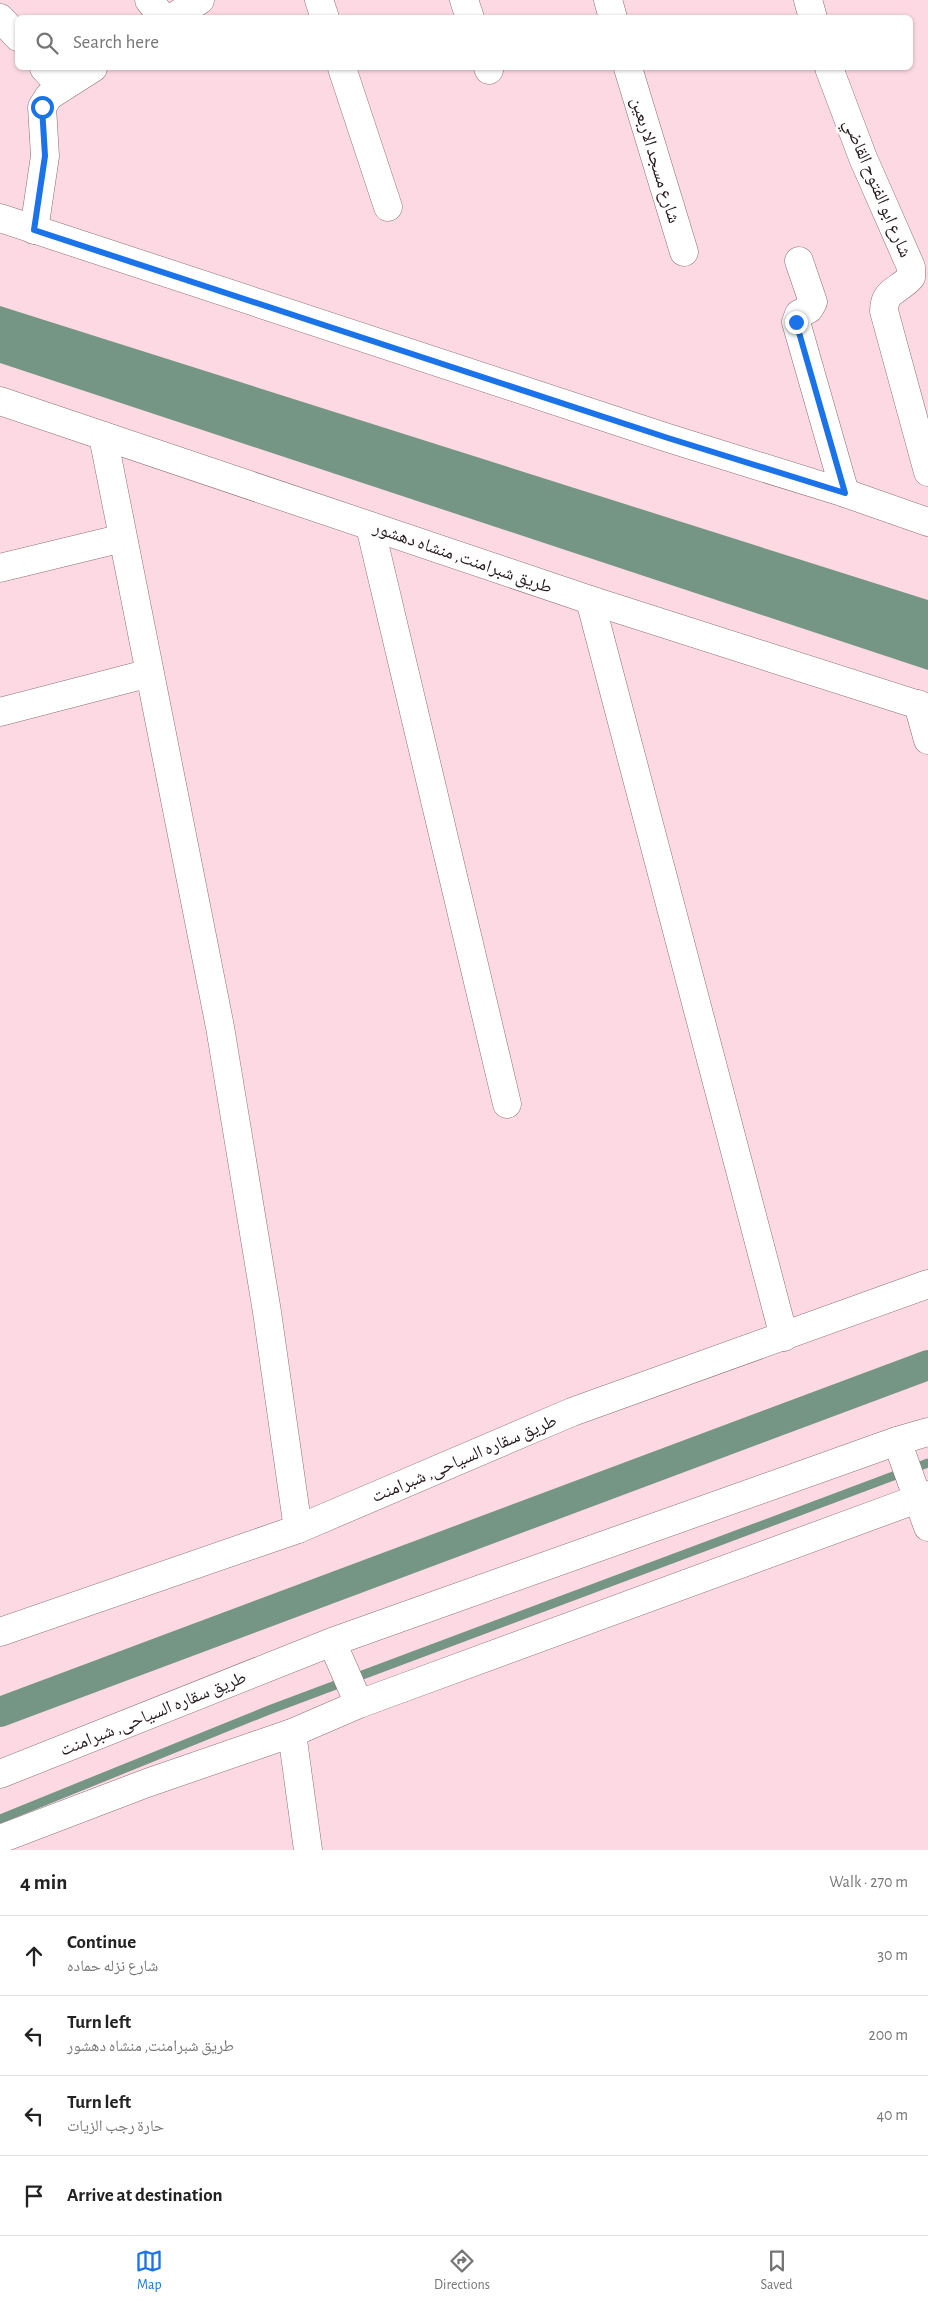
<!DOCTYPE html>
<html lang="en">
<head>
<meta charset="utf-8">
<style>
  :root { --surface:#fff; --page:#f6f6f6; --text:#222; --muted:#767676; --line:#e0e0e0; --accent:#1a73e8 }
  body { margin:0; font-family:"Alegreya Sans","Noto Naskh Arabic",sans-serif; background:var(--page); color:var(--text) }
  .stop { position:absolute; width:15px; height:15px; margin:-11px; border:4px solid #1a73e8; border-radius:50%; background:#fff }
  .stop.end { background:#1a73e8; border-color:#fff; box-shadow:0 1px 5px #0008 }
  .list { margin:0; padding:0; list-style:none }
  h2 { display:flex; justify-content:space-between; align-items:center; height:65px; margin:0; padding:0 20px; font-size:21px }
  h2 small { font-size:16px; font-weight:400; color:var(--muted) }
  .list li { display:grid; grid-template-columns:32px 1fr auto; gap:15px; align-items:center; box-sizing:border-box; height:80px; padding:0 20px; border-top:1px solid var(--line) }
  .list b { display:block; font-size:19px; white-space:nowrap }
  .list p { margin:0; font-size:16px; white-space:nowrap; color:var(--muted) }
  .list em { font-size:16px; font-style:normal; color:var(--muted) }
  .icon { flex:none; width:28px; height:28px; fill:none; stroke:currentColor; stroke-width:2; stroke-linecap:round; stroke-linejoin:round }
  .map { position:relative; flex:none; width:928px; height:1850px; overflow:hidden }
  .search { position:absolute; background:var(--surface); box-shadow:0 1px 4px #0004; left:15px; right:15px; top:15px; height:55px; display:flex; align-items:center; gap:12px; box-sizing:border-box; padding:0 18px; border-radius:8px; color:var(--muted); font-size:19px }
  .sheet { height:385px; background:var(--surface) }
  nav { display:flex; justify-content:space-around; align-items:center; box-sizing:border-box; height:70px; border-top:1px solid var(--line); background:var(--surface); font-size:14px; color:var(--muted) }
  nav a { display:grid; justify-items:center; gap:2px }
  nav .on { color:var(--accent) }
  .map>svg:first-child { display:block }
</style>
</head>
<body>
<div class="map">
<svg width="928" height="1850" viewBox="0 0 928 1850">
  <rect width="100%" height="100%" fill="#fddae3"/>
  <!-- water -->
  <path fill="#769685" d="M0 306 928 600V670L0 363Z"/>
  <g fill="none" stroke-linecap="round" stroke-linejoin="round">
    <!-- stream -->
    <path stroke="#769685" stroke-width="9" d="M0 1819 269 1710 928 1463"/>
    <!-- canal -->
    <path stroke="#769685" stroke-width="30" d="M0 1712 928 1365"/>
    <!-- street casing -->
    <g stroke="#8d6f76" stroke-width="29">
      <path id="street" d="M149 0 163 18
        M319 0 325 18
        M464 0 470 18
        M608 0 613 18
        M808 0 813 18
        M0 18 18 37
        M172 18 200 0
        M44 68 62 87
        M342 68 388 207
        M488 68 489 70
        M628 68 684 252
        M829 68 863 158 911 267V277C899 291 884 290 884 311L928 472
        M34 230 45 156 42 107 49 96 93 68
        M799 261 813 302 809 309 799 314 796 322 845 493
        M103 436 220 1027 267 1312 298 1529
        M370 526 507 1104
        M0 568 123 538
        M590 600 784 1337
        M918 704 928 740
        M0 712 150 673
        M897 1441 928 1527
        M292 1733 308 1850"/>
    </g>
    <!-- secondary casing -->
    <g stroke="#8d6f76" stroke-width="29">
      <path id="secondary" d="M0 218 668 438 845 493 928 522
        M0 401 590 600 928 708
        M0 1632 298 1529 572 1412 928 1284
        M332 1642 359 1704
        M0 1774 332 1642 897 1441 928 1432
        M0 1839 147 1783 292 1733 359 1704 928 1495"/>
    </g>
    <!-- street -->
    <use href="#street" stroke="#fff" stroke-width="28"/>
    <!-- secondary -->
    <use href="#secondary" stroke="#fff" stroke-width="28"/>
  </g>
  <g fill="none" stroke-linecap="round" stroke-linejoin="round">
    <!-- route -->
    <path stroke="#1a73e8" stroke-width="6" d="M42 107 45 156 34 230 668 438 845 493 796 322"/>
  </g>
  <g text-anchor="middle" stroke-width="5" stroke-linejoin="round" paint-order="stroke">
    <!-- street labels -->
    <g font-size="18" fill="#271a1e" stroke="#fff">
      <text transform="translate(656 160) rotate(73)" y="6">شارع مسجد الاربعين</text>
      <text transform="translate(878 188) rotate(67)" y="6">شارع ابو الفتوح القاضي</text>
      <text transform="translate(463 557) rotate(19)" y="6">طريق شبرامنت, منشاه دهشور</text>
      <text transform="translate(464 1458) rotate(-23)" y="6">طريق سقاره السياحى, شبرامنت</text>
      <text transform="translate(153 1713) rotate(-22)" y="6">طريق سقاره السياحى, شبرامنت</text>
    </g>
  </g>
</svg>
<div class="stop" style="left:42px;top:107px"></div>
<div class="stop end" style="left:796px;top:322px"></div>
<div class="search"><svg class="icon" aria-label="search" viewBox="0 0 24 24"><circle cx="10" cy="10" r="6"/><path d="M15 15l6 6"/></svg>Search here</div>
</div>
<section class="sheet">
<h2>4 min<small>Walk · 270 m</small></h2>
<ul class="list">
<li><svg class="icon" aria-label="ahead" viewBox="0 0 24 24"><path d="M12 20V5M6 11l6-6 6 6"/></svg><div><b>Continue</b><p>شارع نزله حماده</p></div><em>30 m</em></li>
<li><svg class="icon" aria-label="left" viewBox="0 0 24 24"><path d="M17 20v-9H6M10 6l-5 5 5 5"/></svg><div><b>Turn left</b><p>طريق شبرامنت, منشاه دهشور</p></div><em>200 m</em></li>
<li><svg class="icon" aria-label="left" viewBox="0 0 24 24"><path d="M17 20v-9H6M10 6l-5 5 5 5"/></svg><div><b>Turn left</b><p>حارة رجب الزيات</p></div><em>40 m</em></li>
<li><svg class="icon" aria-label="arrive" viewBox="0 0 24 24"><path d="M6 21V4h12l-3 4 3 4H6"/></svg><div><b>Arrive at destination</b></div></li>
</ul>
</section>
<nav>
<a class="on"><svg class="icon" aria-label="map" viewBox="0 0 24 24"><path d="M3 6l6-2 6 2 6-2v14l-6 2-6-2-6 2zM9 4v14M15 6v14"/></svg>Map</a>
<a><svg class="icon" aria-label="directions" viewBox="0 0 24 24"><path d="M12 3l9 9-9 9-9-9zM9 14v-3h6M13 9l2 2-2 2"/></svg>Directions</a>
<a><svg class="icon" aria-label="saved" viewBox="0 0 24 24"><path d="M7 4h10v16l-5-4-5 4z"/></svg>Saved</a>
</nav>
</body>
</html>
